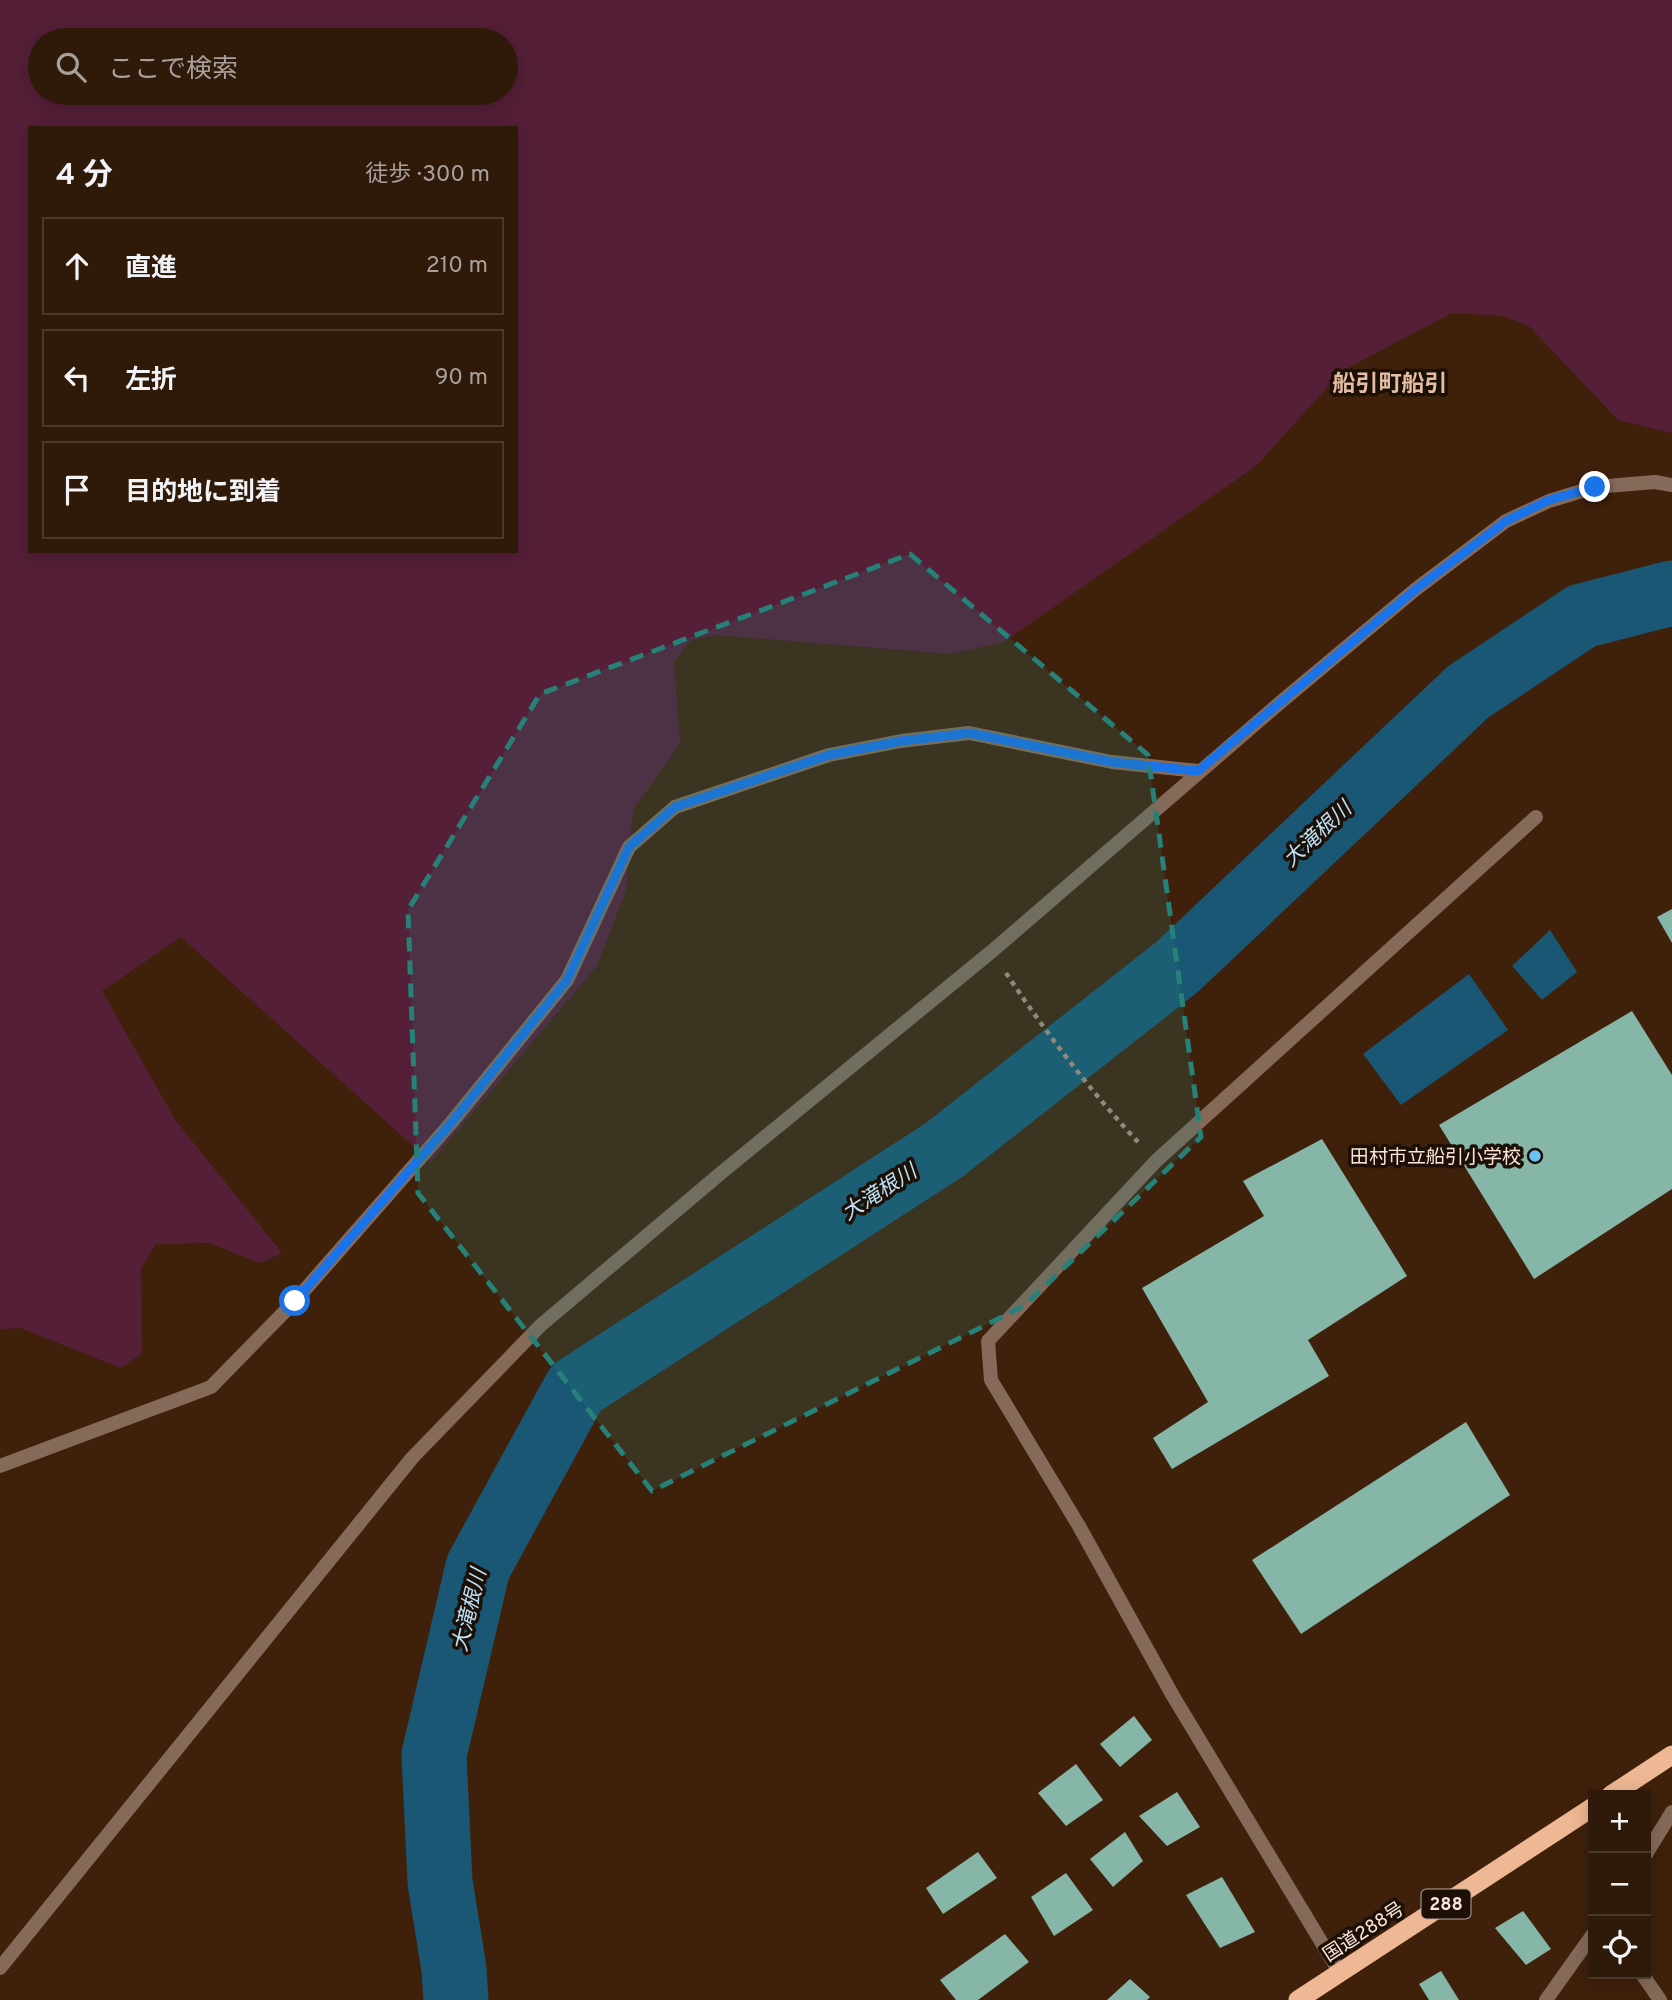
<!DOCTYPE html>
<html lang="ja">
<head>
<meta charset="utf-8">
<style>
  :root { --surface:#2f1908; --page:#372212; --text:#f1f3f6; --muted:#a7a09c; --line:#4a3829 }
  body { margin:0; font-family:Overpass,"Noto Sans JP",sans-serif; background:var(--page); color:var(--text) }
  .controls { position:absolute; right:21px; bottom:21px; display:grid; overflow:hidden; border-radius:0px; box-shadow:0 4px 18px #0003 }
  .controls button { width:63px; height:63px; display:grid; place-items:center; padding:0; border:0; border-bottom:2px solid var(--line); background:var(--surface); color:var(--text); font:35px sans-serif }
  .stop { position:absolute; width:21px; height:21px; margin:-16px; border:5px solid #1a73e8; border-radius:50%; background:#fff }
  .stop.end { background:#1a73e8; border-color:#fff; box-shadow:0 2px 7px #0008 }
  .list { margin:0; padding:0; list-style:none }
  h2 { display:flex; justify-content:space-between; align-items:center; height:91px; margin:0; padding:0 28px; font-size:30px }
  h2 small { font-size:23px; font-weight:400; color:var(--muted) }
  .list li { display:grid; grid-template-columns:46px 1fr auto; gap:21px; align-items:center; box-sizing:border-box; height:98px; margin:0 14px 14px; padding:0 14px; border:2px solid var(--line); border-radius:0px }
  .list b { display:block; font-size:26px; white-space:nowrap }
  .list em { font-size:23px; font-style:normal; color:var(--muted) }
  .icon { flex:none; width:38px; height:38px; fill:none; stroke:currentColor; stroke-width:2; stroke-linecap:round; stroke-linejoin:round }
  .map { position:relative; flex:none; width:1672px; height:2000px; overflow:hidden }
  .search { position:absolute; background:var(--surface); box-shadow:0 4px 18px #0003; left:28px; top:28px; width:490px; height:77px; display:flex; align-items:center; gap:18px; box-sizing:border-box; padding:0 24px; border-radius:38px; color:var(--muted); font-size:26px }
  .panel { position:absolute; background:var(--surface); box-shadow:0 4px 18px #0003; left:28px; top:126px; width:490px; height:427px; border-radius:0px }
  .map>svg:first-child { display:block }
</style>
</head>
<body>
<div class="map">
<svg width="1672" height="2000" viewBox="0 0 1672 2000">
  <rect width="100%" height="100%" fill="#3f210b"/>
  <!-- green -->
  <path fill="#551f38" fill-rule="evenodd" d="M0 0H1672V433L1618 420 1530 327 1504 316 1452 313 1342 371 1257 465 1004 642 951 654 715 635 690 641 674 662 680 744 633 810 626 891 597 966 431 1162 181 937 102 991 176 1121 282 1253 260 1263 209 1243 156 1244 141 1268 142 1353 121 1368 20 1328 0 1329ZM40 40H506V93H40ZM30 128H516V551H30Z"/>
  <!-- water -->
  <path fill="#1a5774" d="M1550 930 1577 972 1542 1000 1512 966Z
    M1469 974 1508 1030 1401 1105 1363 1054Z"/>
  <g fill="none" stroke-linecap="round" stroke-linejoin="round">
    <!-- river -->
    <path stroke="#1a5774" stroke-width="65" d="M456 2000 454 1969 440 1882 434 1755 478 1567 576 1388 944 1150 1177 967 1468 692 1582 616 1672 593"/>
  </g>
  <!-- building -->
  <path fill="#85b6a7" d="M1672 909V943L1657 917Z
    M1632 1011 1672 1075V1189L1534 1279 1439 1125Z
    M1322 1139 1407 1276 1308 1340 1329 1376 1172 1469 1153 1438 1208 1402 1142 1288 1264 1216 1243 1181Z
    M1466 1422 1510 1495 1301 1634 1252 1560Z
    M1134 1716 1152 1740 1120 1767 1100 1744Z
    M1076 1764 1103 1800 1066 1826 1038 1793Z
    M1177 1792 1200 1827 1167 1846 1139 1816Z
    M1125 1832 1143 1861 1113 1887 1090 1859Z
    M978 1852 997 1878 943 1914 926 1888Z
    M1066 1873 1093 1910 1054 1936 1031 1897Z
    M1222 1877 1255 1932 1220 1948 1186 1895Z
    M1523 1911 1551 1949 1526 1965 1495 1928Z
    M1005 1934 1029 1962 978 2000H956L940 1980Z
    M1441 1971 1459 2000H1429L1419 1984Z
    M1130 1979 1150 1997 1147 2000H1107Z"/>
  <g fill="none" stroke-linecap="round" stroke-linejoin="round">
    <!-- path -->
    <path stroke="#a68d7c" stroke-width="4.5" stroke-dasharray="5 5" stroke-linecap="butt" d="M1006 973C1044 1030 1091 1092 1138 1142"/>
    <!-- minor -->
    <path stroke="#856a59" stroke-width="14" d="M0 1466 211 1387 295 1301 451 1123 567 980 629 847 675 807 829 755 901 741 969 733 1112 762 1198 771
      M1646 1854 1672 1812
      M0 1968 412 1458 541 1325 721 1173 991 952 1282 701 1416 589 1506 521 1549 501 1595 487 1655 482 1672 485
      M1340 1973 1173 1696 1079 1526 991 1380 988 1341 1156 1161 1536 817
      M1642 1974 1660 2000
      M1546 2000 1593 1934"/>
    <!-- trunk -->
    <path stroke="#efb894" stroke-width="19" d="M1611 1795 1672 1755
      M1298 2000 1593 1807"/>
  </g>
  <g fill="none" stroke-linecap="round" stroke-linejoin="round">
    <!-- route -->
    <path stroke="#1a73e8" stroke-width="9" d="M295 1301 451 1123 567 980 629 847 675 807 829 755 901 741 970 733 1112 762 1198 771 1416 589 1506 521 1549 500 1595 487"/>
  </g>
  <!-- marked area -->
  <path fill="#268179" fill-opacity="0.2" stroke="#268179" stroke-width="5" stroke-dasharray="14 9" stroke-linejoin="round" d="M910 554 1148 755 1201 1137 1024 1306 652 1491 418 1193 408 910 540 694Z"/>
  <!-- markers -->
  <circle fill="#6bc3f2" stroke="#1c0f06" stroke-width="2.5" cx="1535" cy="1156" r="7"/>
  <g text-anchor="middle" stroke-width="7" stroke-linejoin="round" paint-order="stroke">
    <!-- shield labels -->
    <rect fill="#1c0f06" stroke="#b7a599" stroke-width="2" x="1421.5" y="1889.5" width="49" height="29" rx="5"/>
    <g font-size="18" font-weight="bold" fill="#fae5d8">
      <text x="1446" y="1910">288</text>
    </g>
    <!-- poi labels -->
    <g font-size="19" fill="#fae5d8" stroke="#1c0f06" text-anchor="end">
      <text x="1521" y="1163">田村市立船引小学校</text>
    </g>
    <!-- street labels -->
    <g font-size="19" fill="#fae5d8" stroke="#1c0f06">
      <text transform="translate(1363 1931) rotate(-33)" y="7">国道288号</text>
    </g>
    <!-- water labels -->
    <g font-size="21" font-style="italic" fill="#bbe1f8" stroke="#1c0f06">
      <text transform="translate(1317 834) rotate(-43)" y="7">大滝根川</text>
      <text transform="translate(879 1192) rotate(-33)" y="7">大滝根川</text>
      <text transform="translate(469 1610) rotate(-76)" y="7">大滝根川</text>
    </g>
    <!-- quarter labels -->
    <g font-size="23" font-weight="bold" fill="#e4bca3" stroke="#1c0f06">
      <text x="1390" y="391">船引町船引</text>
    </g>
  </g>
</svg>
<div class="controls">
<button>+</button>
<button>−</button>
<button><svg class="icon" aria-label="locate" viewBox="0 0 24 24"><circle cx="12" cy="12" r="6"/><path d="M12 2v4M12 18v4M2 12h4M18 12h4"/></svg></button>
</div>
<div class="stop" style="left:295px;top:1301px"></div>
<div class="stop end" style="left:1595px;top:487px"></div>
<div class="search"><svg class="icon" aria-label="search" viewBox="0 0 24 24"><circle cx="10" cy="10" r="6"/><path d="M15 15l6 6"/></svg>ここで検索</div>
<section class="panel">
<h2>4 分<small>徒歩 · 300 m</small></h2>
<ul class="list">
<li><svg class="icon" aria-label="ahead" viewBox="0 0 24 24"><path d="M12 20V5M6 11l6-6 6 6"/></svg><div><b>直進</b></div><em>210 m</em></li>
<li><svg class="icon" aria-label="left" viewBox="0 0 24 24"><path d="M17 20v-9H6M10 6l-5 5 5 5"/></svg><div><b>左折</b></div><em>90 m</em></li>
<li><svg class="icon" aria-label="arrive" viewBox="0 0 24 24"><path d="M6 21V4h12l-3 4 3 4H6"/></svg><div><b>目的地に到着</b></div></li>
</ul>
</section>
</div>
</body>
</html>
